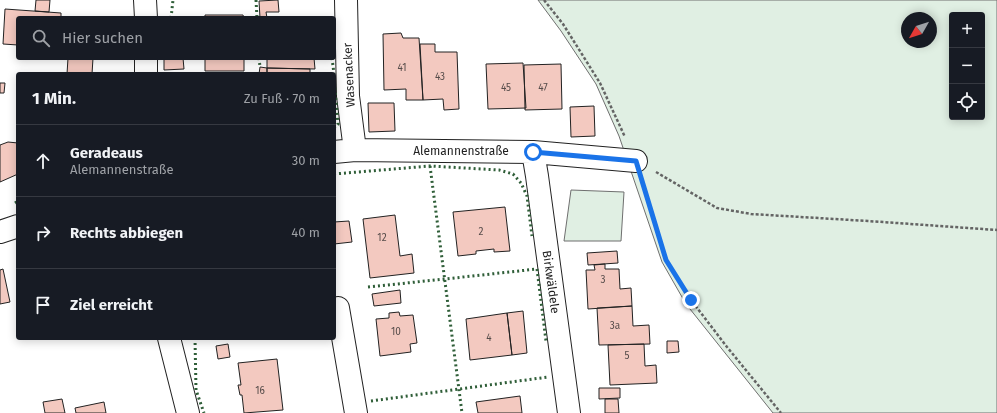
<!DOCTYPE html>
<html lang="de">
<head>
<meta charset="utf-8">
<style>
  :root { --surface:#171b24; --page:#242831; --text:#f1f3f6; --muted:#9ea1a6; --line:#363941 }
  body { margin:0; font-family:"Fira Sans",sans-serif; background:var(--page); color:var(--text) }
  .controls { position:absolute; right:12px; top:12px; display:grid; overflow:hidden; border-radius:4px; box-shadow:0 2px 10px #0003 }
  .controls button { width:36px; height:36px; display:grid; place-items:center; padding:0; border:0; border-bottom:1px solid var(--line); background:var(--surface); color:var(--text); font:20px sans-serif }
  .compass { position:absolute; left:901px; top:12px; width:36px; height:36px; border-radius:50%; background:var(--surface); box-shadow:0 2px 10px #0003; rotate:231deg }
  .stop { position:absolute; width:12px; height:12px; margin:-9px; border:3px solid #1a73e8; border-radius:50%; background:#fff }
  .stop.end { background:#1a73e8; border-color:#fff; box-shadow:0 1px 4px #0008 }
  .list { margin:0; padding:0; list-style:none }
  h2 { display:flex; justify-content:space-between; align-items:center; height:52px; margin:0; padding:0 16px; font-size:17px }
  h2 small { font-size:13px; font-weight:400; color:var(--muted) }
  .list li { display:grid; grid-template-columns:26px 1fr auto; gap:12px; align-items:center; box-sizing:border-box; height:72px; padding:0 16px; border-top:1px solid var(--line) }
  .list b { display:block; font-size:15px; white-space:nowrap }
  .list p { margin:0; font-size:13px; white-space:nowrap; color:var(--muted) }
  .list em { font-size:13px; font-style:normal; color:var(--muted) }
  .icon { flex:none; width:22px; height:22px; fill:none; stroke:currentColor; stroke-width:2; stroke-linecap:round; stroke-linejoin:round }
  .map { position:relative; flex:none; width:997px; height:413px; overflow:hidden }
  .search { position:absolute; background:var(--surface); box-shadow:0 2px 10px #0003; left:16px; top:16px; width:320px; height:44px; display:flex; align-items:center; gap:10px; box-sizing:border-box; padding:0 14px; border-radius:4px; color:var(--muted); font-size:15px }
  .panel { position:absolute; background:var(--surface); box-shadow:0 2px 10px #0003; left:16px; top:72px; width:320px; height:268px; border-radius:4px }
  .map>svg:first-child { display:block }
</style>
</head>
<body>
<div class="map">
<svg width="997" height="413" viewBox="0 0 997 413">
  <rect width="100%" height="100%" fill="#fff"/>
  <!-- green -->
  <path fill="#e0efe3" stroke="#6f6f6f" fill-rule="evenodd" d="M538 0H997V413H773L686 304 662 262 619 136 596 84 561 31ZM952 15H982V117H952ZM907 18H931V42H907Z
    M571 190 624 192 621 241H564Z"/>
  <!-- building -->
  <path fill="#f3c9c0" stroke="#222" d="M36 0H50L49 12 35 11Z
    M278 0 279 12H266L267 18H260L259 1Z
    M5 9 61 13V18H18V45L3 44Z
    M205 15H243L244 18H205Z
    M401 33 403 38H419L423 100H406V89L384 90 383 34Z
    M420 44H435V52H457L459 109 444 110 443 99 423 100Z
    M68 58H93L92 74H67Z
    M164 58H183L184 69 164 70Z
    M205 58H244V71H205Z
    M267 58H314L315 69 267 68Z
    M523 63 526 108 488 109 486 64Z
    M561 64 562 109 525 110 524 65Z
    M260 67 267 68V74H259Z
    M267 68 310 69V74H267Z
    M0 83H5L4 93H0Z
    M368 103H394L395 131 369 132Z
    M594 106 595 136 571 137 570 107Z
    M8 142 18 143V174L0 182V145Z
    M505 207 510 251 494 252V249L476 251V254L458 256 453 212Z
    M395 215 400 256 412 254 414 273 370 278 363 219Z
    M349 221 352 242 334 244V222Z
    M617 251 618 263 588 265 587 253Z
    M605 264V269H619L620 289 631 288 632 306 588 309 586 270H595L594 265Z
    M3 269 10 302 0 304V270Z
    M400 290 401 303 374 306 372 294Z
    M632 306 633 326 649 325 650 344 599 345 597 308Z
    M523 311 527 353 512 355 507 313Z
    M399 312 400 316 413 315 417 343 410 344 411 352 380 356 376 319 389 318V313Z
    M507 313 512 355 470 360 466 319Z
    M667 341H678L679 352 667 353Z
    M228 344 230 357 218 359 216 346Z
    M644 344 645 366 656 365 657 383 610 385 608 345Z
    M277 359 283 410 244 413 242 395H240L238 385H241L238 363Z
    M599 388H620V398L599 399Z
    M520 396 522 413H478L476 402Z
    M62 399 65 413H45L43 402Z
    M605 399H618L619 413H605Z
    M104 402 106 413H76L75 408Z"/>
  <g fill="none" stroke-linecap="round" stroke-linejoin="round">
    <!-- minor casing -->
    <g stroke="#222" stroke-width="24">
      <path id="minor" d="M145 0 146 18
        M346 0 348 96 355 150
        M146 58V74
        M334 152 355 150 533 152 636 161
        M533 152 537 176 569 413
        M0 232 18 226
        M338 308 356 413
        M169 338 188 413"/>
    </g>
    <!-- path -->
    <path stroke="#646464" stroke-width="2.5" stroke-dasharray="3 2" stroke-linecap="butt" d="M544 0 563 24 600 83 625 137
      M656 172 717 208 751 214 868 221 997 230
      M642 183 666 259 691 300 727 347 781 413"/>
    <!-- minor -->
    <use href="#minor" stroke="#fff" stroke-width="22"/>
    <!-- hedge -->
    <path stroke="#2f5e38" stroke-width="3" stroke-dasharray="2 3" stroke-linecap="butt" d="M256 0 257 18
      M171 18 173 0
      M259 58 260 67
      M332 58 334 74
      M334 78 338 124 334 128
      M430 166 462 413
      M334 174 430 166 499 170 513 174 521 183 527 196 532 236
      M15 203 18 201
      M368 287 445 279 537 269 546 341
      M195 338 196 390 204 413
      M371 401 548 377"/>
  </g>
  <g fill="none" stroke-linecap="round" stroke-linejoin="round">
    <!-- route -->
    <path stroke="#1a73e8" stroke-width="5" d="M533 152 636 161 666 260 691 300"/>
  </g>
  <g text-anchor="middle" stroke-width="3" stroke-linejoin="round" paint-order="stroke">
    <!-- number labels -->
    <g font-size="10" fill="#564c4a">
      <text x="402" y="71">41</text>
      <text x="440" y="80">43</text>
      <text x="506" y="91">45</text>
      <text x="543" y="91">47</text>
      <text x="481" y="235">2</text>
      <text x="382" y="241">12</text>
      <text x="603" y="283">3</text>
      <text x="615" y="329">3a</text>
      <text x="396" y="335">10</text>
      <text x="489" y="341">4</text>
      <text x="627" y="359">5</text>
      <text x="260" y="394">16</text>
    </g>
    <!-- street labels -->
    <g font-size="12" fill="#222" stroke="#fff">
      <text transform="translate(349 75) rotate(-93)" y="4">Wasenacker</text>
      <text x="461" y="155">Alemannenstraße</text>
      <text transform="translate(551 282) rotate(82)" y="4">Birkwäldele</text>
    </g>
  </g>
</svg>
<div class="controls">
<button>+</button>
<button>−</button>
<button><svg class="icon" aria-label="locate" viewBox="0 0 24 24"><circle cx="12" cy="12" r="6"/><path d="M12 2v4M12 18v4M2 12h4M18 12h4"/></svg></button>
</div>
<svg class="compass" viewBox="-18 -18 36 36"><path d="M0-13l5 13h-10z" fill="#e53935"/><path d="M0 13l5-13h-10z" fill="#9ea1a6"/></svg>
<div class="stop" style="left:533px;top:152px"></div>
<div class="stop end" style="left:691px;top:300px"></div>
<div class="search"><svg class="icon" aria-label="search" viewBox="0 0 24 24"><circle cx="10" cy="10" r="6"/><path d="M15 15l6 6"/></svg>Hier suchen</div>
<section class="panel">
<h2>1 Min.<small>Zu Fuß · 70 m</small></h2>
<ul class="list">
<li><svg class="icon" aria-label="ahead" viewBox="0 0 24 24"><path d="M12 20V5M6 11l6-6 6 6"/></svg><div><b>Geradeaus</b><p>Alemannenstraße</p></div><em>30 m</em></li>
<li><svg class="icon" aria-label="right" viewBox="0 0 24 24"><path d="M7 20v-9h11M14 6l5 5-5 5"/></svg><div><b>Rechts abbiegen</b></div><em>40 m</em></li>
<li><svg class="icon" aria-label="arrive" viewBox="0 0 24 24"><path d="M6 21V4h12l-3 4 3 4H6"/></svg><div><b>Ziel erreicht</b></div></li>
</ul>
</section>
</div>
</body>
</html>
